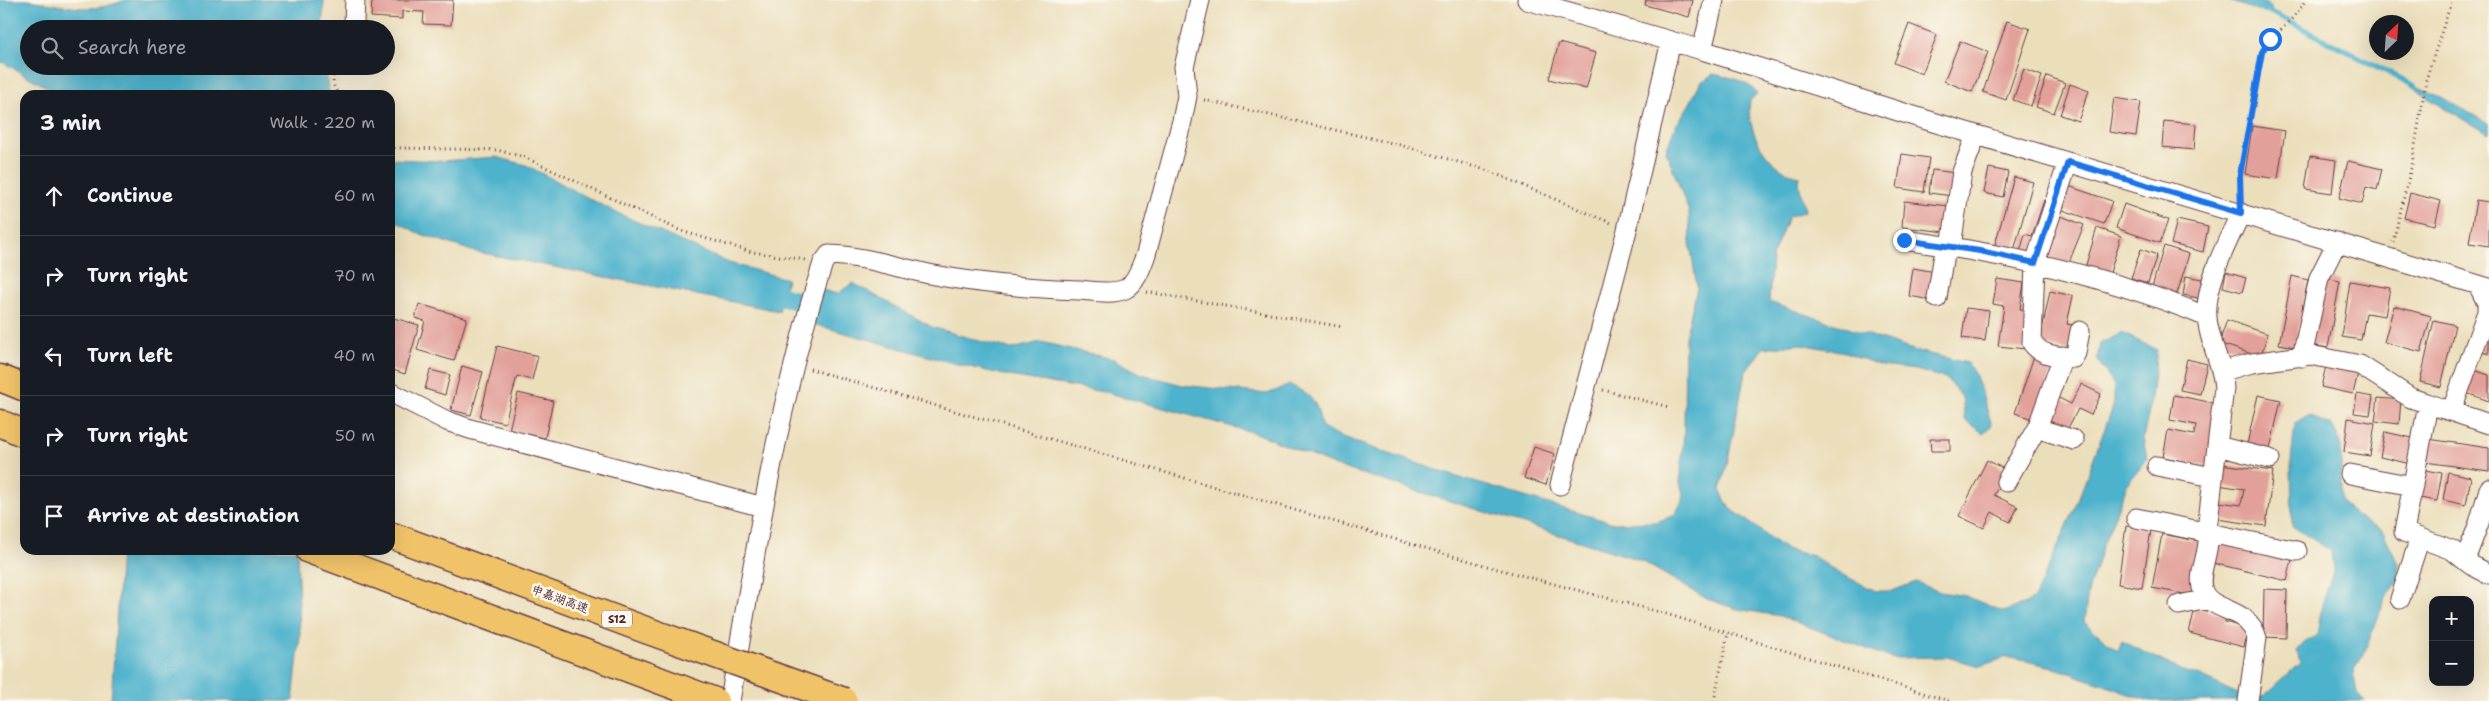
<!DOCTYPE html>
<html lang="en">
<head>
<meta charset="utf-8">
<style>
  :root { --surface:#171b24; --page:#242831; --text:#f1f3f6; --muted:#9ea1a6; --line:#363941 }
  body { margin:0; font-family:"Shantell Sans","LXGW WenKai TC",sans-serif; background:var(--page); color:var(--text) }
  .controls { position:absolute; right:15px; bottom:15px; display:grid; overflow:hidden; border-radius:10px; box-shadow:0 5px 20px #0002 }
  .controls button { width:45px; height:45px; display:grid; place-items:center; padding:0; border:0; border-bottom:1px solid var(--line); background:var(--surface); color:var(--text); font:25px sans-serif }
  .compass { position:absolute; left:2369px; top:15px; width:45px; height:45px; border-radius:50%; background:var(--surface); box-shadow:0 5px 20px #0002; rotate:25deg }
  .stop { position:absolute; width:15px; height:15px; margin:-11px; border:4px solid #1a73e8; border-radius:50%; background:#fff }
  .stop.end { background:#1a73e8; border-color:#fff; box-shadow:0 1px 5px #0008 }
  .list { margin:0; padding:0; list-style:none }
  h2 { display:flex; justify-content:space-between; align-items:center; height:65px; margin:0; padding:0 20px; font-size:21px }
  h2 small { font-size:16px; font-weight:400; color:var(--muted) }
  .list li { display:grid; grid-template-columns:32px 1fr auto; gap:15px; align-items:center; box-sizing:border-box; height:80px; padding:0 20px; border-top:1px solid var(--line) }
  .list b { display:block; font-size:19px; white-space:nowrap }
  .list em { font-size:16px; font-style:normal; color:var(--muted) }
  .icon { flex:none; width:28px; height:28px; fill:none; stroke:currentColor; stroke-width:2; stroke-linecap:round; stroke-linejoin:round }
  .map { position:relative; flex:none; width:2489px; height:701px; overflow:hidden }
  .search { position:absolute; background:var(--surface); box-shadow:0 5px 20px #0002; left:20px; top:20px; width:375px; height:55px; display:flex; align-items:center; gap:12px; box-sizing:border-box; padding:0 18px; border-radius:28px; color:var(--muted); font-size:19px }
  .panel { position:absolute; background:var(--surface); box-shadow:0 5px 20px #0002; left:20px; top:90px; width:375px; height:465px; border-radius:15px }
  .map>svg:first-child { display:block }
</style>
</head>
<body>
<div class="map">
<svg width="2489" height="701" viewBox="0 0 2489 701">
  <rect width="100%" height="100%" fill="#fbf7ec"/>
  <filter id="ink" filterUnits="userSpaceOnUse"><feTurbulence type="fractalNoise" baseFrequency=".02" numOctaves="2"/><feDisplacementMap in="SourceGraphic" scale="10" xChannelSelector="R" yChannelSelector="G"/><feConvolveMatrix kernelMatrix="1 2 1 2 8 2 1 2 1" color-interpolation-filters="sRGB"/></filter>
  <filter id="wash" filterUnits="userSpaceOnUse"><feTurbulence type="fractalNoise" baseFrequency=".0096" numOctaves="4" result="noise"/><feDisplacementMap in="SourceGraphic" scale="20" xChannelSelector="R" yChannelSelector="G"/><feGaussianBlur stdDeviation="1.12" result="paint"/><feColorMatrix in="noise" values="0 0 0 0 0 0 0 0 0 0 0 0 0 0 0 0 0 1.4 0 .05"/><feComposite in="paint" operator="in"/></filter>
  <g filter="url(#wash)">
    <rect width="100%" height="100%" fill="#ebdebb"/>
    <!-- water -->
    <path fill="#4db2cc" stroke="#4c687c" d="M0 0C9 0 19 0 28 0 62 5 91 15 125 0H324L322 29H29V66H323L330 95H61L0 61Z
      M2226 0H2256L2271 6 2272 13 2258 11Z
      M1713 74C1728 77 1750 80 1757 95L1750 100C1745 130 1768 171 1800 176L1799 184 1805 211 1788 217 1772 257 1769 302 1913 350 1967 363 1976 376 1992 425 1983 433 1965 420 1962 397 1947 379 1916 370 1881 366 1845 352 1800 344 1763 348 1745 373 1727 465 1720 490 1729 507 1785 549 1813 556 1837 572 1876 591H1892L1916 582 1940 592 1966 596 2003 612 2025 604 2035 597 2075 508 2114 404V385L2097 359 2100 344 2122 333 2157 350 2150 406 2143 438 2147 459 2127 485 2103 545 2088 592 2084 622 2118 651 2122 641 2180 670 2201 676 2237 694 2263 697 2300 663 2297 651 2304 643 2317 635 2322 605 2333 572 2331 551 2292 526 2291 462 2295 423 2308 415 2331 425 2341 442V500L2354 515 2383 531 2398 564 2399 581 2386 597 2363 656 2353 671 2357 693 2365 701H2150L2049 666 2007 657 1980 666 1947 657 1891 658 1780 616 1737 609 1707 599 1640 560 1336 466 1258 434 1109 393 1004 375 949 362 813 324 822 290 837 294 853 283 932 327 983 342 1012 349 1041 342 1113 359 1142 374 1182 385 1267 394 1290 385C1312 395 1318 403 1321 426L1343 438 1457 477 1613 523 1656 522 1675 515 1684 497 1680 483 1684 432 1685 338 1697 288 1690 243 1689 212 1666 151 1674 129 1689 105 1700 83Z
      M2410 83 2443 98 2489 124V134L2431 100Z
      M496 157 526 165 615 212 729 263 787 279 779 311 472 251 418 233 390 218V159L442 161Z
      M121 550H297L300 637 293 701H111Z"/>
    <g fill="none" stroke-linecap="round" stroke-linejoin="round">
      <!-- stream -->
      <path stroke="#4db2cc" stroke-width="5.5" d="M2267 10 2415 86"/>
      <!-- canal -->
      <path stroke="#4db2cc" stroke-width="19" d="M757 289 826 309"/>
    </g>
    <g id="blocks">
      <!-- building -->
      <path fill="#e2a09a" d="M372 0H453L451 25 423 24 424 12 402 11V19L371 17Z
        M1646 0H1693L1689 17 1645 5Z
        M2007 21 2030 29 2006 100 1983 92Z
        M1909 24 1937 35 1922 74 1894 63Z
        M1960 41 1988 52 1972 92 1944 81Z
        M1559 43 1596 53 1586 89 1549 79Z
        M2024 69 2042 76 2031 106 2013 100Z
        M2047 76 2065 83 2054 113 2036 107Z
        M2070 84 2089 91 2078 121 2060 115Z
        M2114 98 2141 102 2136 136 2109 132Z
        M2164 121 2196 124 2194 150 2162 147Z
        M2252 126 2285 131 2278 179 2245 174Z
        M1902 154 1929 158 1924 192 1897 188Z
        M2310 156 2336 160 2332 193 2305 189Z
        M2348 161 2382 169 2377 190 2366 187 2362 204 2339 198Z
        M1989 168 2008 172 2003 197 1984 193Z
        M1932 170 1956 173 1953 196 1929 193Z
        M2014 177 2033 182 2013 254 1994 248Z
        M2068 186 2112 201 2104 224 2060 209Z
        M2410 193 2441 201 2435 225 2404 218Z
        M2044 200 2051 202 2033 256 2020 252 2025 234 2032 236Z
        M2476 200 2489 202V246L2469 243Z
        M1904 201 1949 206 1947 232 1902 227Z
        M2124 204 2168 220 2160 243 2116 228Z
        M2056 214 2084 225 2068 265 2041 254Z
        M2177 220 2208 227 2203 252 2171 244Z
        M2097 228 2121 236 2109 276 2085 268Z
        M2164 246 2189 254 2177 294 2152 287Z
        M2141 249 2157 255 2148 283 2131 278Z
        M1913 268 1936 272 1931 300 1909 296Z
        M2226 272 2246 278 2242 292 2223 287Z
        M2186 276 2207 280 2203 299 2183 295Z
        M2292 276 2308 280 2295 347 2279 344Z
        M2324 278 2340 281 2328 348 2311 345Z
        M1997 279 2024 283 2020 309 2031 310 2026 349 1998 346 2004 306 1993 304Z
        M2350 281 2390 288 2385 316 2366 313 2361 340 2342 337Z
        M2050 291 2073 296 2067 324 2076 326 2070 351 2039 344Z
        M419 304 467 318 454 361 417 350 425 321 415 318Z
        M2394 306 2431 316 2421 352 2384 342Z
        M1966 308 1989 311 1985 341 1962 338Z
        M390 317 419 325 405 374 390 369Z
        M2227 320 2268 334 2260 357 2219 343Z
        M2434 320 2455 325 2441 387 2420 382Z
        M2489 327V354L2480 351Z
        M497 346 538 356 532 380 517 376 505 423 480 417Z
        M2034 356 2054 362 2036 420 2015 413Z
        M2187 359 2207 364 2200 394 2180 390Z
        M2327 362 2359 369 2353 394 2321 387Z
        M462 366 483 372 471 415 451 410Z
        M430 370 450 375 445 395 425 389Z
        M2474 370 2489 375V401L2466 393Z
        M2081 384 2101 394 2091 415 2078 409 2067 430 2044 418 2055 396 2071 404Z
        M518 393 553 401 545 438 509 430Z
        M2357 394 2373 397 2370 415 2354 413Z
        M2174 395 2219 404 2207 466 2163 457 2168 430 2194 435 2196 425 2170 420Z
        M2258 395 2281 400 2270 449 2247 444Z
        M2378 398 2401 400 2399 424 2375 421Z
        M2348 418 2375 423 2370 456 2344 452Z
        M2385 432 2417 439 2411 464 2380 457Z
        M1930 439H1950V451H1931Z
        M2428 439 2489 448V471L2425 462Z
        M1534 447 1555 454 1546 485 1524 478Z
        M1987 460 2006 470 1994 495 2018 507 2010 522 1992 512 1984 528 1959 516Z
        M2221 464 2273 471 2266 526 2217 519 2219 502 2241 505 2244 489 2218 485Z
        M2419 469 2442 473 2437 501 2414 497Z
        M2448 472 2471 477 2466 505 2443 500Z
        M2126 526 2151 530 2142 588 2118 584Z
        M2162 534 2203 542 2194 596 2152 588Z
        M2218 542 2292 560 2287 581 2213 563Z
        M2264 589 2287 590 2286 638 2263 637Z
        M2195 608 2226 616 2225 622 2249 629 2244 647 2189 633Z"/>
    </g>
  </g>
  <g filter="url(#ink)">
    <use href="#blocks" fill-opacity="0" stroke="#623c41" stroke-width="1"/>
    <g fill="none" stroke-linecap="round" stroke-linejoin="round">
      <!-- minor casing -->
      <g stroke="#623c41" stroke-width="21">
        <path id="minor" d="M1527 0 1702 50 1933 122 2489 288
          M354 22 355 0
          M1702 50 1714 0
          M2068 162 2035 263 2032 343C2041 356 2059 356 2073 358L2076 353 2080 331
          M2241 213C2227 243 2204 285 2207 318 2209 343 2223 364 2224 388L2208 521C2207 528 2209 534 2208 541 2208 556 2197 576 2203 591 2211 613 2248 606 2257 638L2248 701
          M1904 240C2007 254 2110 276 2207 317
          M1937 298 1943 260 1952 240 1962 172 1976 135
          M2063 356 2038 426 2043 430 2074 440
          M2302 357 2319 278 2337 242
          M2223 371 2252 363 2310 355 2360 365 2411 398 2489 424
          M390 392 447 421 470 429 763 507
          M2428 405 2404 532 2452 550 2471 565 2489 574
          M2452 410 2487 312V303L2478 285
          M2217 446 2270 459
          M2157 466 2213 477
          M2350 474 2413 486
          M2006 482 2038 426
          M1560 485 1627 230 1671 41
          M2136 518 2297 551
          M2465 560 2479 523 2489 489
          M2400 599 2420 538
          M2179 605 2208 599
          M730 701C755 554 777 405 823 263L829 255C865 256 899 268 934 275 981 284 1032 288 1079 290 1093 291 1112 295 1125 289 1136 284 1142 265 1146 254L1182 121 1187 96 1184 67 1200 0"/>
      </g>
      <!-- highway casing -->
      <g stroke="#623c41" stroke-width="29">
        <path id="highway" d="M0 378 25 388
          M0 423 25 434
          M309 550 715 701"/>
      </g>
      <!-- path -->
      <path stroke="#623c41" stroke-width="3" stroke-dasharray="1 4" stroke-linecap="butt" d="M334 66 333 84 338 95
        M1204 100 1400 145 1489 171 1611 223
        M390 146 401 148 497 150 524 157 681 231 752 252 806 260
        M2240 196V175L2262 52C2274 32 2296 20 2305 0
        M2393 242 2412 164 2426 80 2452 0
        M1147 292 1343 327
        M810 369 1494 568 1663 613 1949 701
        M1603 390 1669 407
        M1714 701 1728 633"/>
      <!-- minor -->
      <use href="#minor" stroke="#fff" stroke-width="19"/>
      <!-- highway -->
      <use href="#highway" stroke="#f1c369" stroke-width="26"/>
      <!-- highway-bridge casing -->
      <g stroke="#623c41" stroke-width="29" stroke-linecap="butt">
        <path id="highway-bridge" d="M390 535 643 629 844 701"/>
      </g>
      <!-- highway-bridge -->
      <use href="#highway-bridge" stroke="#f1c369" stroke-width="26"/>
    </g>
  </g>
  <g fill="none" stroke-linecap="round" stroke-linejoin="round" filter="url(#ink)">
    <!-- route -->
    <path stroke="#1a73e8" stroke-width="6" d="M1904 240 1980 251 2035 263 2068 162 2241 213 2240 175 2262 52 2270 39"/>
  </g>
  <g text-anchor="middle" stroke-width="5" stroke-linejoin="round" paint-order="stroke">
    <!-- shield labels -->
    <rect fill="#fbf7ec" stroke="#7f6065" stroke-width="1" x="602" y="610.5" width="30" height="17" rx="4"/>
    <g font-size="11" font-weight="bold" fill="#4a1f2b">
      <text x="617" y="623">S12</text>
    </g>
    <!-- street labels -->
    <g font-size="12" fill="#4a1f2b" stroke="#fbf7ec">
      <text transform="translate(560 599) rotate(20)" y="4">申嘉湖高速</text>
    </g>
  </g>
</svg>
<div class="controls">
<button>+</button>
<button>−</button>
</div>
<svg class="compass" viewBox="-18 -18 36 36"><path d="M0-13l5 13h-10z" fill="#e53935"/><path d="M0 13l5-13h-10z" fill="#9ea1a6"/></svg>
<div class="stop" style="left:2270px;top:39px"></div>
<div class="stop end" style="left:1904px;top:240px"></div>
<div class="search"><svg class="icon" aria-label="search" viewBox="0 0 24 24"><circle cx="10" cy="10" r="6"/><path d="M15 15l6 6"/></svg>Search here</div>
<section class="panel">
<h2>3 min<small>Walk · 220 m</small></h2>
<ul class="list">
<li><svg class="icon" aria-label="ahead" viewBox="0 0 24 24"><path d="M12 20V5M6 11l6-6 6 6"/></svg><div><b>Continue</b></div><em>60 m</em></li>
<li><svg class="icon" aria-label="right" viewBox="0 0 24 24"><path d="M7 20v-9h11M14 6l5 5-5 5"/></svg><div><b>Turn right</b></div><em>70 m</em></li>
<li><svg class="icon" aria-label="left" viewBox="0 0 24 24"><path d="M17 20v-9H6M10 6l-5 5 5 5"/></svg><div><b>Turn left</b></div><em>40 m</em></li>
<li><svg class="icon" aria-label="right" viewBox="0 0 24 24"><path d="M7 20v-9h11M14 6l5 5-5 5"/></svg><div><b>Turn right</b></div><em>50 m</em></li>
<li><svg class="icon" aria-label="arrive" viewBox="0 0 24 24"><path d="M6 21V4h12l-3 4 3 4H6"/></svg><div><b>Arrive at destination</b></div></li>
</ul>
</section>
</div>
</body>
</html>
